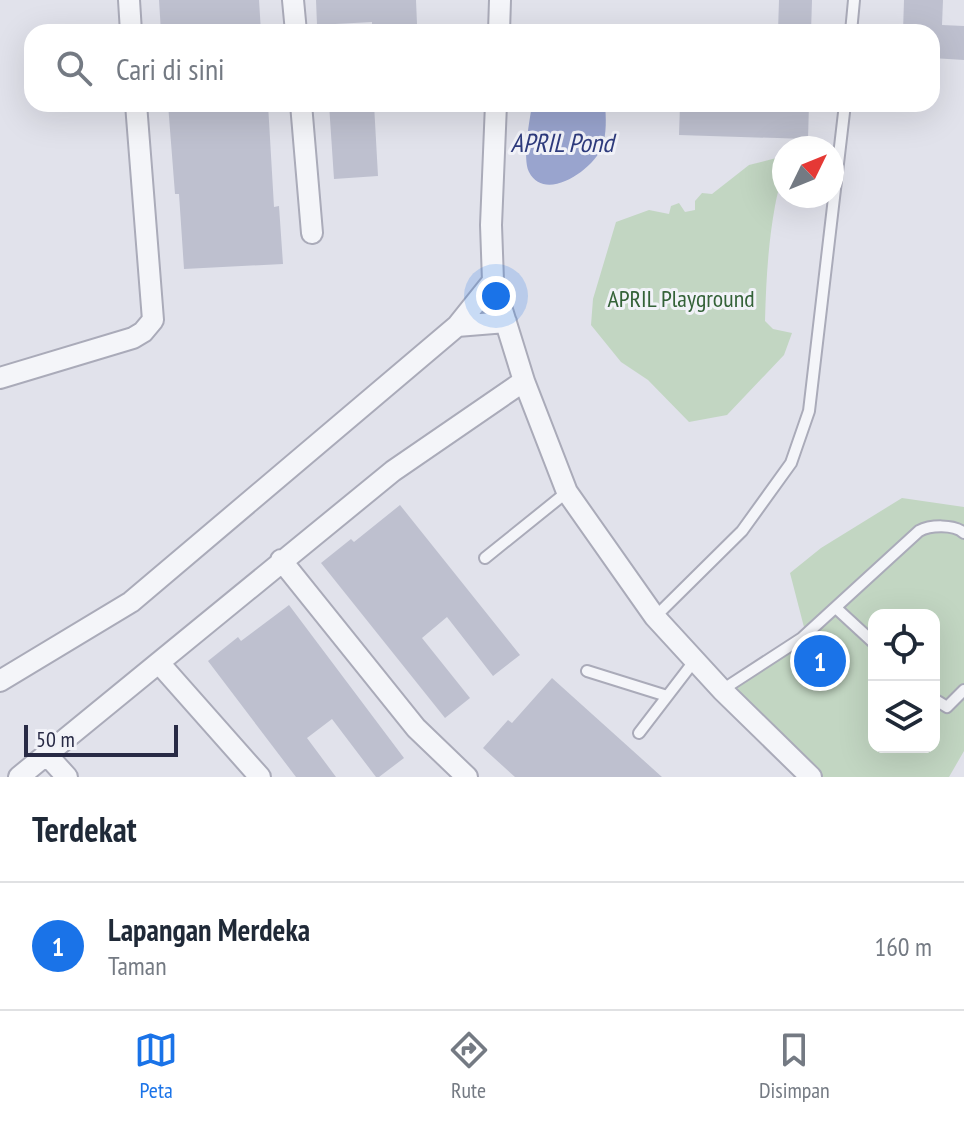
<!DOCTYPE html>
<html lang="id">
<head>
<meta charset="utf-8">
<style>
  :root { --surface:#fff; --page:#f2f2f3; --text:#1f2937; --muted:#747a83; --line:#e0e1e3; --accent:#1a73e8 }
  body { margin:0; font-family:"PT Sans Narrow",sans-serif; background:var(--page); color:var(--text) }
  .controls { position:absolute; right:24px; bottom:24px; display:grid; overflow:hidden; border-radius:16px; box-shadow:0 8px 32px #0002 }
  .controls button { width:72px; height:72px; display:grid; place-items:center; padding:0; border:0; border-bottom:2px solid var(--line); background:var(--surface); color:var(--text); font:40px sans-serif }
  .compass { position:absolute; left:772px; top:136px; width:72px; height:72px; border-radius:50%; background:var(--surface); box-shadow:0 8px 32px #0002; rotate:47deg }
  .scale { position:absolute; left:24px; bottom:20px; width:154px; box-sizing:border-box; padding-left:8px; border:4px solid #282a45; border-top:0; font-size:22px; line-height:28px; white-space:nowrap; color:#282a45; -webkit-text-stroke:6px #f1f2f8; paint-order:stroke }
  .you { position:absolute; left:496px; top:296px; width:28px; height:28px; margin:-20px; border:6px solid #fff; border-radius:50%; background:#1a73e8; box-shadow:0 0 0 12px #1a73e833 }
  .badge { display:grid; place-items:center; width:52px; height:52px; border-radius:50%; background:var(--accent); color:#fff; font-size:26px; font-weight:700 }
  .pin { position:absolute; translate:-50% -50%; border:4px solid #fff; box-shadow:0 2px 8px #0006 }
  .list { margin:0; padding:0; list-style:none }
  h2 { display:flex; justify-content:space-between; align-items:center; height:104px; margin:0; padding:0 32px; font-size:34px }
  h2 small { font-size:26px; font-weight:400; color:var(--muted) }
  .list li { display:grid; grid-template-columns:52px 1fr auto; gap:24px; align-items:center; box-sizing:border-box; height:128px; padding:0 32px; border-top:2px solid var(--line) }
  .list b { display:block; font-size:30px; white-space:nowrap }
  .list p { margin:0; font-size:26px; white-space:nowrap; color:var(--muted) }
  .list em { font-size:26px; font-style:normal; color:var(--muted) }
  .icon { flex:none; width:44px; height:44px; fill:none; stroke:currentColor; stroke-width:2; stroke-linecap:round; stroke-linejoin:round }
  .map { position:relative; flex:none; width:964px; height:777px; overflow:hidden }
  .search { position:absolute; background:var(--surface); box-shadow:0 8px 32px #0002; left:24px; right:24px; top:24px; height:88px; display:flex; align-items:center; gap:20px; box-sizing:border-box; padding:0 28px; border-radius:24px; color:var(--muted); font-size:30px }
  .sheet { height:232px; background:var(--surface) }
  nav { display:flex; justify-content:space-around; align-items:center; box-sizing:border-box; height:112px; border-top:2px solid var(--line); background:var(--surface); font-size:22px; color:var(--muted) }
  nav a { display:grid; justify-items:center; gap:4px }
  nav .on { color:var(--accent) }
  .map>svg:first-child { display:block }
</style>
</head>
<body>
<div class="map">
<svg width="964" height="777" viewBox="0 0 964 777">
  <rect width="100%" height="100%" fill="#e1e2eb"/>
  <!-- green -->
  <path fill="#c2d6c2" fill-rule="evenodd" d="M784 156C784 174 778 189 775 206 768 244 766 283 765 321L773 329 792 333 784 355 727 415 689 422 648 380 621 362 591 325 593 299 616 222 649 210 669 214 671 206 679 203 685 212 695 210V201L702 193 712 194 749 165Z
    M902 498 964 507V751L949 777H823L726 692 805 631 790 573 821 548ZM874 615H934V747H874Z"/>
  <!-- water -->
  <path fill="#99a4ce" d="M532 104H605C606 117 607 134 602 147 593 170 545 203 529 172 522 157 530 120 532 104Z"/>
  <!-- building -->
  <path fill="#bec0cf" d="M159 0H259L261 32H161Z
    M316 0H416L417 24 372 26V22L317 25Z
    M779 0H812L811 32H778Z
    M904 0H943L942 25 964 26V60L932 58V32H903Z
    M168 104H268L274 207 279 206 283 264 184 269 179 194H175Z
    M329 104H374L378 176 334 179Z
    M680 104H809L808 139 679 135Z
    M400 505 520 655 493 676 447 617 422 638 470 698 445 718 321 563 351 539 354 542Z
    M289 605 404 758 379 777H376L332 719 307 738 336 777H296L208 661 238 637 241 641Z
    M552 678 662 777H515L483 748 508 720 512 723Z"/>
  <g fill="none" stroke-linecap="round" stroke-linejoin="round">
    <!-- lane casing -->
    <g stroke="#aaabb9" stroke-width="14">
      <path id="lane" d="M851 32 854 0
        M485 558 567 492
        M836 608 874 643
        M655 617 742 531 791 463 809 411 845 104
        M587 671 667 696
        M722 690 802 638 919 531C930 525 954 524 964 533
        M934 699 947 707 964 690
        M639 733 695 660"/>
    </g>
    <!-- street casing -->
    <g stroke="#aaabb9" stroke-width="24">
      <path id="street" d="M129 0 131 32
        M293 0 296 32
        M499 32 500 0
        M301 104 312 233
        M496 104 491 225 493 281 524 381 567 492 655 617 722 690 811 777
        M457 326 506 322
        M0 378 133 338 143 332 153 320 136 104
        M281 560 416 728 467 777
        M159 663 260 777
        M0 681 131 602 457 326 493 281
        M46 754 67 777
        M19 777 393 471 524 381"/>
    </g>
    <!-- lane -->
    <use href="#lane" stroke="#f4f5f9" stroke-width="10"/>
    <!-- street -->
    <use href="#street" stroke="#f4f5f9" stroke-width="20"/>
  </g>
  <g text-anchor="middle" stroke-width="6" stroke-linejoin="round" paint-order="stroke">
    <!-- park labels -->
    <g font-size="24" fill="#346238" stroke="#f1f2f8">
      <text x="681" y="307">APRIL Playground</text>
    </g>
    <!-- water labels -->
    <g font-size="26" font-style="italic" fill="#2e3b7d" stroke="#f1f2f8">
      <text x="562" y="152">APRIL Pond</text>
    </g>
  </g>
</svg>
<div class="controls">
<button><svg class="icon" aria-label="locate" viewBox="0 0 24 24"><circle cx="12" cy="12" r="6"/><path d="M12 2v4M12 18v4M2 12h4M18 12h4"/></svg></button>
<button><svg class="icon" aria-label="layers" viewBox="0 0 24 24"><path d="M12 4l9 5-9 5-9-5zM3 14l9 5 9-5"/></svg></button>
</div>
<svg class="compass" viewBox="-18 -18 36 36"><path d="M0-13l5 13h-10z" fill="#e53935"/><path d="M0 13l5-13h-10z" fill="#747a83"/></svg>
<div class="scale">50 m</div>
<div class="you"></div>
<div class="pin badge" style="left:820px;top:661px">1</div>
<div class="search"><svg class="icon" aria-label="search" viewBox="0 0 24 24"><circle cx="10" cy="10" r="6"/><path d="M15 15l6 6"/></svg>Cari di sini</div>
</div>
<section class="sheet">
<h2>Terdekat<small></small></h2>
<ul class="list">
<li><span class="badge">1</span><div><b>Lapangan Merdeka</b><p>Taman</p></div><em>160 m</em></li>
</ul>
</section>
<nav>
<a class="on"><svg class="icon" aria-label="map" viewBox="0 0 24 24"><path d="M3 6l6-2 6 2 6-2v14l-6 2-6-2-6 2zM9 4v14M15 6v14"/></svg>Peta</a>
<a><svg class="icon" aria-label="directions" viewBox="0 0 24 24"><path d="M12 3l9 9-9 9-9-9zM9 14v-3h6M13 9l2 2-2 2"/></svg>Rute</a>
<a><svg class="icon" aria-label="saved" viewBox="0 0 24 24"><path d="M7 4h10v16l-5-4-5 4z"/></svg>Disimpan</a>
</nav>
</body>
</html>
